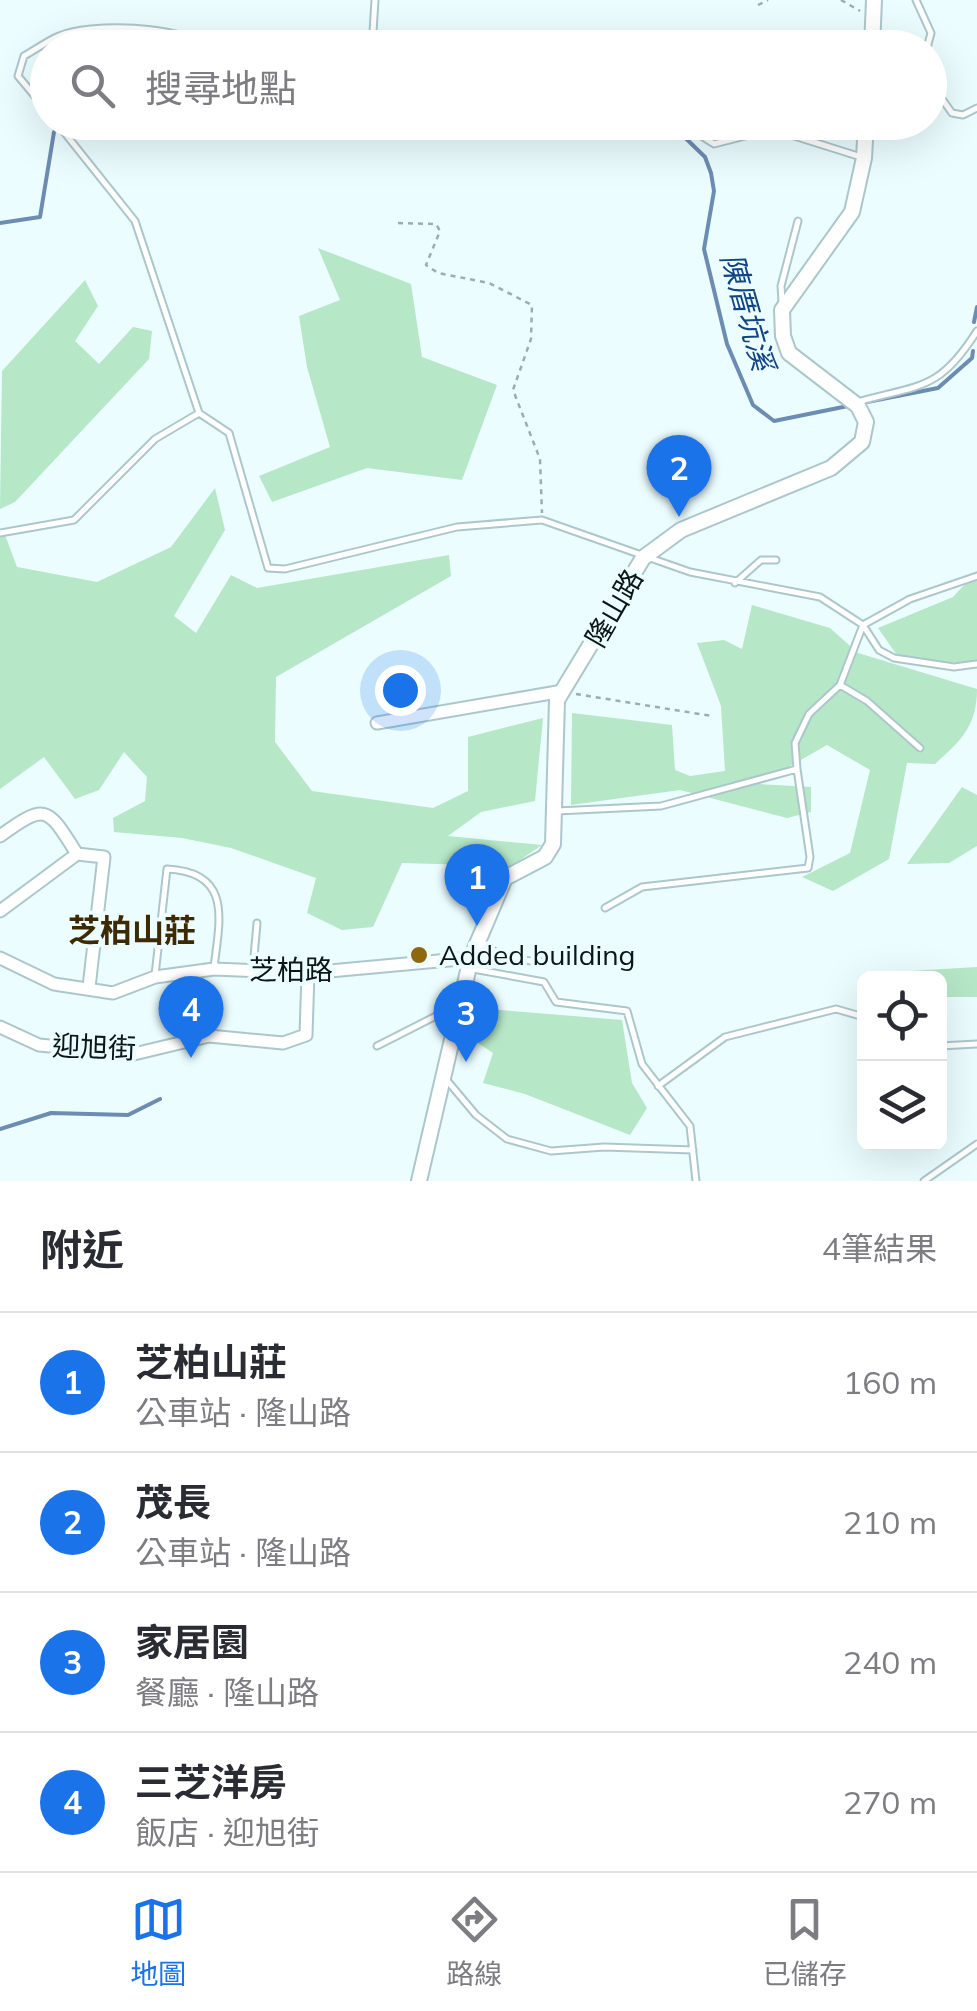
<!DOCTYPE html>
<html lang="zh-TW">
<head>
<meta charset="utf-8">
<style>
  :root { --surface:#fff; --page:#f7f7f7; --text:#2b2b33; --muted:#7c7c81; --line:#e1e1e2; --accent:#1a73e8 }
  body { margin:0; font-family:Mulish,"Noto Sans TC",sans-serif; background:var(--page); color:var(--text) }
  .controls { position:absolute; right:30px; bottom:30px; display:grid; overflow:hidden; border-radius:15px; box-shadow:0 10px 40px #0002 }
  .controls button { width:90px; height:90px; display:grid; place-items:center; padding:0; border:0; border-bottom:2px solid var(--line); background:var(--surface); color:var(--text); font:50px sans-serif }
  .you { position:absolute; left:400px; top:690px; width:35px; height:35px; margin:-25px; border:8px solid #fff; border-radius:50%; background:#1a73e8; box-shadow:0 0 0 15px #1a73e833 }
  .badge { display:grid; place-items:center; width:65px; height:65px; border-radius:50%; background:var(--accent); color:#fff; font-size:32px; font-weight:700 }
  .pin { position:absolute; translate:-50% -82px; filter:drop-shadow(0 2px 5px #0008) }
  .pin::after { content:''; position:absolute; top:52px; width:35px; height:30px; background:inherit; clip-path:polygon(0 0,100% 0,50% 100%) }
  .list { margin:0; padding:0; list-style:none }
  h2 { display:flex; justify-content:space-between; align-items:center; height:130px; margin:0; padding:0 40px; font-size:42px }
  h2 small { font-size:32px; font-weight:400; color:var(--muted) }
  .list li { display:grid; grid-template-columns:65px 1fr auto; gap:30px; align-items:center; box-sizing:border-box; height:140px; padding:0 40px; border-top:2px solid var(--line) }
  .list b { display:block; font-size:38px; white-space:nowrap }
  .list p { margin:0; font-size:32px; white-space:nowrap; color:var(--muted) }
  .list em { font-size:32px; font-style:normal; color:var(--muted) }
  .icon { flex:none; width:55px; height:55px; fill:none; stroke:currentColor; stroke-width:2; stroke-linecap:round; stroke-linejoin:round }
  .map { position:relative; flex:none; width:977px; height:1181px; overflow:hidden }
  .search { position:absolute; background:var(--surface); box-shadow:0 10px 40px #0002; left:30px; right:30px; top:30px; height:110px; display:flex; align-items:center; gap:25px; box-sizing:border-box; padding:0 35px; border-radius:55px; color:var(--muted); font-size:38px }
  .sheet { height:690px; background:var(--surface) }
  nav { display:flex; justify-content:space-around; align-items:center; box-sizing:border-box; height:140px; border-top:2px solid var(--line); background:var(--surface); font-size:28px; color:var(--muted) }
  nav a { display:grid; justify-items:center; gap:5px }
  nav .on { color:var(--accent) }
  .map>svg:first-child { display:block }
</style>
</head>
<body>
<div class="map">
<svg width="977" height="1181" viewBox="0 0 977 1181">
  <rect width="100%" height="100%" fill="#ebfdff"/>
  <!-- green -->
  <path fill="#b6e7c7" d="M318 248 411 284 422 357 497 385 462 480 367 468 272 502 259 476 330 447 307 367 299 316 340 300Z
    M85 280 98 306 75 341 99 364 133 327 152 331 149 359 15 502 0 509 2 371Z
    M215 488 225 530 174 616 196 633 231 575 257 588 449 555 451 576 276 677 275 742 312 791 433 808 468 791V737L543 718 535 801 481 812 448 836 542 845 511 866 402 863 373 927 342 930 307 913 316 878 231 848 182 838 114 832 113 818 145 801 147 777 124 752 99 790 75 799 44 757 0 789V537L5 535 17 567 97 582 171 547Z
    M977 571V664L899 658 878 628 953 597Z
    M752 605 830 628 858 653 977 689C977 725 962 740 935 764L907 763 889 859 833 891 802 877 850 853 870 770 827 745 759 784 811 787V812L787 818 680 790 571 805 572 713 672 725 675 770 690 776 725 771 721 706 697 643 724 640 742 649Z
    M962 787 977 795V846L949 863 907 864Z
    M977 967V997H940V978H913L910 971Z
    M476 1008 622 1020 632 1083 647 1108 630 1135 525 1094 483 1083 493 1053 466 1035Z"/>
  <g fill="none" stroke-linecap="round" stroke-linejoin="round">
    <!-- stream -->
    <path stroke="#6d8cb2" stroke-width="4" d="M146 48H164
      M669 122 705 157 711 173 714 191 704 249 727 344 753 405 774 421 848 406
      M0 223 40 217 54 132
      M974 322 977 307
      M862 403 938 388 972 358 973 351
      M0 1129 51 1113 128 1115 160 1099"/>
    <!-- service casing -->
    <g stroke="#acc7cb" stroke-width="9">
      <path id="service" d="M916 0 931 33 927 48
        M372 48 375 0
        M930 82 952 113 963 115 977 108
        M48 112 18 76 24 56C35 50 47 41 59 36 88 23 181 24 205 48
        M56 122 135 221 199 413
        M679 122 714 144 772 129 861 157
        M782 301 781 286 798 221
        M857 402C921 384 939 391 977 331
        M0 533 74 520 155 439 199 413 229 433 268 568 285 569 457 527 542 520 690 572 820 597 863 625 879 650 894 658 954 667 977 664
        M735 583 761 560H776
        M840 685 867 701 920 748
        M557 811 661 806 797 769 795 743 809 714 840 685 863 625 910 599 977 576
        M605 908 642 887 808 868 810 857 797 769
        M481 944 509 959 544 962
        M253 968 257 923
        M473 969 544 982 556 1002 627 1011 642 1064 690 1126 696 1181
        M155 975 167 869C232 872 220 919 214 967
        M377 1046 434 1017 457 1014
        M940 1046 977 1044
        M445 1078 476 1115 507 1139 551 1151 604 1147 693 1150
        M658 1086 725 1037 836 1009 864 1017
        M924 1181 977 1144"/>
    </g>
    <!-- minor casing -->
    <g stroke="#acc7cb" stroke-width="15">
      <path id="minor" d="M377 723 563 691
        M0 836C47 802 47 807 77 854
        M77 854 104 857 89 987
        M0 911 77 854
        M0 958 54 984 113 993 155 977 214 969 308 973 471 958
        M0 1027 39 1045 134 1054 209 1036 283 1043 306 1035 308 973"/>
    </g>
    <!-- tertiary casing -->
    <g stroke="#acc7cb" stroke-width="18">
      <path id="tertiary" d="M872 48 874 0
        M419 1181 471 958 505 878 545 857 553 844 557 700 643 558 681 530 831 468 862 442 866 422 858 406 789 353 783 336 782 310 852 212 864 158 866 122"/>
    </g>
    <!-- path -->
    <path stroke="#9dadae" stroke-width="2.5" stroke-dasharray="5 5" stroke-linecap="butt" d="M841 0 860 11
      M758 5 768 0
      M398 223 436 224 440 231 426 265 438 273 489 283 532 305 531 339 513 390 540 459 542 513
      M576 694 712 716"/>
    <!-- service -->
    <use href="#service" stroke="#fff" stroke-width="5"/>
    <!-- minor -->
    <use href="#minor" stroke="#fff" stroke-width="11"/>
    <!-- tertiary -->
    <use href="#tertiary" stroke="#fff" stroke-width="14"/>
  </g>
  <!-- markers -->
  <circle fill="#8f680d" stroke="#ebfdff" stroke-width="4" cx="419" cy="955" r="10"/>
  <g text-anchor="middle" stroke-width="8" stroke-linejoin="round" paint-order="stroke">
    <!-- street labels -->
    <g font-size="28" fill="#0c1617" stroke="#ebfdff">
      <text transform="translate(614 608) rotate(-60)" y="10">隆山路</text>
      <text x="291" y="980">芝柏路</text>
      <text transform="translate(94 1047) rotate(2)" y="10">迎旭街</text>
    </g>
    <!-- poi labels -->
    <g font-size="28" fill="#0c1617" stroke="#ebfdff" text-anchor="start">
      <text x="439" y="965">Added building</text>
    </g>
    <!-- water labels -->
    <g font-size="30" font-style="italic" fill="#104482" stroke="#ebfdff">
      <text transform="translate(747 312) rotate(74)" y="10">陳厝坑溪</text>
    </g>
    <!-- quarter labels -->
    <g font-size="32" font-weight="bold" fill="#3d2a02" stroke="#ebfdff">
      <text x="132" y="942">芝柏山莊</text>
    </g>
  </g>
</svg>
<div class="controls">
<button><svg class="icon" aria-label="locate" viewBox="0 0 24 24"><circle cx="12" cy="12" r="6"/><path d="M12 2v4M12 18v4M2 12h4M18 12h4"/></svg></button>
<button><svg class="icon" aria-label="layers" viewBox="0 0 24 24"><path d="M12 4l9 5-9 5-9-5zM3 14l9 5 9-5"/></svg></button>
</div>
<div class="you"></div>
<div class="pin badge" style="left:477px;top:926px">1</div>
<div class="pin badge" style="left:679px;top:517px">2</div>
<div class="pin badge" style="left:466px;top:1062px">3</div>
<div class="pin badge" style="left:191px;top:1058px">4</div>
<div class="search"><svg class="icon" aria-label="search" viewBox="0 0 24 24"><circle cx="10" cy="10" r="6"/><path d="M15 15l6 6"/></svg>搜尋地點</div>
</div>
<section class="sheet">
<h2>附近<small>4筆結果</small></h2>
<ul class="list">
<li><span class="badge">1</span><div><b>芝柏山莊</b><p>公車站 · 隆山路</p></div><em>160 m</em></li>
<li><span class="badge">2</span><div><b>茂長</b><p>公車站 · 隆山路</p></div><em>210 m</em></li>
<li><span class="badge">3</span><div><b>家居園</b><p>餐廳 · 隆山路</p></div><em>240 m</em></li>
<li><span class="badge">4</span><div><b>三芝洋房</b><p>飯店 · 迎旭街</p></div><em>270 m</em></li>
</ul>
</section>
<nav>
<a class="on"><svg class="icon" aria-label="map" viewBox="0 0 24 24"><path d="M3 6l6-2 6 2 6-2v14l-6 2-6-2-6 2zM9 4v14M15 6v14"/></svg>地圖</a>
<a><svg class="icon" aria-label="directions" viewBox="0 0 24 24"><path d="M12 3l9 9-9 9-9-9zM9 14v-3h6M13 9l2 2-2 2"/></svg>路線</a>
<a><svg class="icon" aria-label="saved" viewBox="0 0 24 24"><path d="M7 4h10v16l-5-4-5 4z"/></svg>已儲存</a>
</nav>
</body>
</html>
